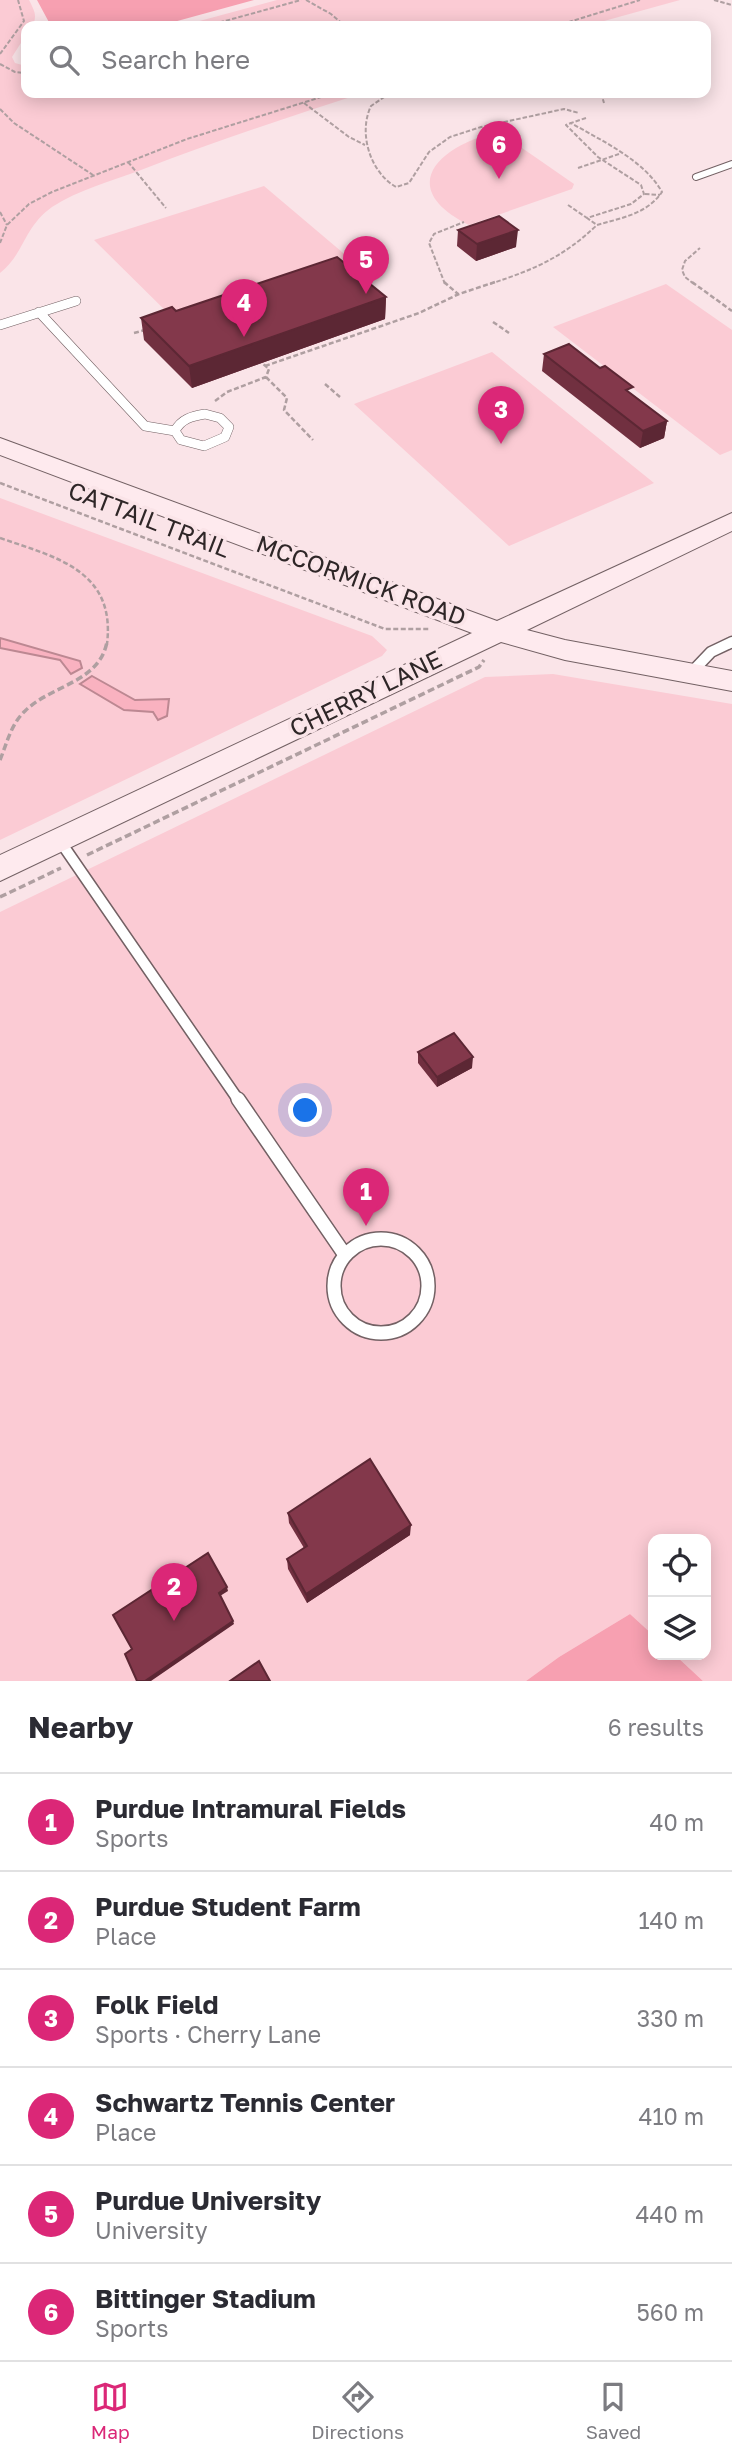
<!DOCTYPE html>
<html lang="en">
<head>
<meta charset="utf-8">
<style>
  :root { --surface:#fff; --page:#f2f2f3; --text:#2b2b33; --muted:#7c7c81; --line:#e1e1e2; --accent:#db2777 }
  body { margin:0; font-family:"Golos Text",sans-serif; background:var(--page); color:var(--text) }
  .controls { position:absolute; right:21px; bottom:21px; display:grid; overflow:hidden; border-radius:14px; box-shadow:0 4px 18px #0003 }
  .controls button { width:63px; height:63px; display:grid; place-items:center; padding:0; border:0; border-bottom:2px solid var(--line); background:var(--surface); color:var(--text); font:35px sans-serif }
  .you { position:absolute; left:306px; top:1111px; width:24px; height:24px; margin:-18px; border:5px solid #fff; border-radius:50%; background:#1a73e8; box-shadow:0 0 0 10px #1a73e833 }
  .badge { display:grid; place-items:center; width:46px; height:46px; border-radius:50%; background:var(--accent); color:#fff; font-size:23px; font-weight:700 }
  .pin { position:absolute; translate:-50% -58px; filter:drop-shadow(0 2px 4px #0008) }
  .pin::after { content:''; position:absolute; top:37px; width:24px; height:21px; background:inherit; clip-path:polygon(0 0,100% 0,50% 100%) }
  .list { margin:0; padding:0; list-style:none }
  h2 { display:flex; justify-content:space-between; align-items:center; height:91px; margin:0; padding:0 28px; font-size:30px }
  h2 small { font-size:23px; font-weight:400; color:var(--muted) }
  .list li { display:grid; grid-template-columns:46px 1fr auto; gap:21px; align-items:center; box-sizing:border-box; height:98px; padding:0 28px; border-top:2px solid var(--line) }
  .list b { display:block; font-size:26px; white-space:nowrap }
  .list p { margin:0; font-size:23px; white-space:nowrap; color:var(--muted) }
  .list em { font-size:23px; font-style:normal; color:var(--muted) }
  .icon { flex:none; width:38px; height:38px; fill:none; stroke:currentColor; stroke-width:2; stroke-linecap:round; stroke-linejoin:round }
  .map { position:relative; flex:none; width:732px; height:1681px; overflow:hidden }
  .search { position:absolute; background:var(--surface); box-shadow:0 4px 18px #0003; left:21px; right:21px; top:21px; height:77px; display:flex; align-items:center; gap:18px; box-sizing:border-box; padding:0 24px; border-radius:14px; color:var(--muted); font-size:26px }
  .sheet { height:679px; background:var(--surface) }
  nav { display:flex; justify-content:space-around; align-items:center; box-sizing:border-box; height:98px; border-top:2px solid var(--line); background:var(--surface); font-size:19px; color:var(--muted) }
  nav a { display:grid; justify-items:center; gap:4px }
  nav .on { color:var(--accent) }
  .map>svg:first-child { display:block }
</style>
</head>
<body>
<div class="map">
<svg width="732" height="1681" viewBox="0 0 732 1681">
  <rect width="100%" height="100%" fill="#fae4e8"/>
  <!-- green -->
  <path fill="#fbcbd4" d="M0 0H29C34 10 38 16 32 26H26V35L12 57 15 63 26 66V93H363C288 117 214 142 141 170 112 181 78 190 52 207 23 228 25 253 0 273Z
    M277 0H680L586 26H181Z
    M499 132 574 184 572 189 469 225C393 187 441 144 499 132Z
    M264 186 355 263 179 324 94 240Z
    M666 284 732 330V450L720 455 553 327Z
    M492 352 654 483 509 546 354 404Z
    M0 498 372 636 387 650 382 656 0 840Z
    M553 674 732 704V1681H703L675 1655H706V1539H653V1635L630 1614 559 1657 526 1681H0V912L485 677Z"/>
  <!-- forest -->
  <path fill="#f7a0b1" d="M37 0H254L159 26H51Z
    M630 1614 653 1635V1655H675L703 1681H526L559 1657Z"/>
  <!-- water -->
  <path fill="#f9b2c0" stroke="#bc8892" stroke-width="2" d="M0 638 80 661 82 668 71 674 60 660 0 648Z
    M92 676 135 700 169 699 167 716 158 720 153 712 124 710 80 684Z"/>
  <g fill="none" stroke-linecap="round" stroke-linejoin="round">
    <!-- lane-far3 casing -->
    <g stroke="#736164" stroke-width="8">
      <path id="lane-far3" d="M696 177 732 164"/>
    </g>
    <!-- lane-far2 casing -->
    <g stroke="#736164" stroke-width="10">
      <path id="lane-far2" d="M39 312 145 426 175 431
        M0 325 76 301
        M205 414 220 418 229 427 225 437 204 446 181 440 175 431C181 419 192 416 205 414Z
        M729 644 732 642"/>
    </g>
    <!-- lane-far1 casing -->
    <g stroke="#736164" stroke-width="13">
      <path id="lane-far1" d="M690 674 711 652 732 642
        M60 841 239 1101"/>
    </g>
    <!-- lane casing -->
    <g stroke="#736164" stroke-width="16">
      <path id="lane" d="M238 1099 345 1255
        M334 1286a47 47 0 1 1 94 0a47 47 0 1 1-94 0Z"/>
    </g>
    <!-- secondary casing -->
    <g stroke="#736164" stroke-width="2">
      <path id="secondary" d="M0 438 497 621 732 513V531L527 630 565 640 732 671V691L565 660 501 642 0 881V855L472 633 0 455Z"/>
    </g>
    <!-- path-far2 -->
    <path stroke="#af9fa1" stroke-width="2" stroke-dasharray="4.5 2" stroke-linecap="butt" d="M306 0 331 14 345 26
      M714 0 732 5
      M207 26 301 0
      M556 26 640 0
      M0 54 24 21 18 0
      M0 64 15 72 26 73
      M390 93 371 106C358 133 370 172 396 187L409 183 429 152 450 137 481 127 564 109 579 113
      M601 93 604 103
      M304 103 349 137 365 145
      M0 109 14 123 93 175
      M586 118 571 123C602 141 644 160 662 192 647 214 621 218 597 225L587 218
      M128 162 166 208
      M578 168 619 154
      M645 194 660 195
      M568 205 587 218 631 204 644 194 641 185 598 157 566 125 571 123
      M0 212 7 225
      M0 243 7 225 29 204 52 192 187 139 334 93
      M445 284 429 243 434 234 464 222
      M490 284C535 269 562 258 597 225
      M694 284 685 277 682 270 685 261 700 248"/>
    <!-- path-far1 -->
    <path stroke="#af9fa1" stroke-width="2.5" stroke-dasharray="5 2.5" stroke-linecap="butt" d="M444 282 458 294
      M692 282 732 311
      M493 322 509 333
      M134 333 145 330
      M265 366 419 313 459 294 495 282
      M266 377 287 398 284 410 313 440
      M325 384 340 397
      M215 401 227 392 266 377 269 369 262 363
      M0 483 385 629H429
      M0 538C55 557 116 570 107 644"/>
    <!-- path -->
    <path stroke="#af9fa1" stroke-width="3.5" stroke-dasharray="7 3.5" stroke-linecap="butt" d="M0 760C7 743 11 724 25 711 51 685 99 683 107 642
      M87 855 479 667 484 660
      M0 897 61 868"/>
    <!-- lane-far3 -->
    <use href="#lane-far3" stroke="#fff" stroke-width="6"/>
    <!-- lane-far2 -->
    <use href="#lane-far2" stroke="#fff" stroke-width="9"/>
    <!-- lane-far1 -->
    <use href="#lane-far1" stroke="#fff" stroke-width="10"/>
    <!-- lane -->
    <use href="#lane" stroke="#fff" stroke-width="13"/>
    <!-- secondary -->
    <use href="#secondary" fill="#feeaee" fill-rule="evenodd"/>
  </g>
  <!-- wall -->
  <path fill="#713040" d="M458 230 516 247 476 261 457 246Z
    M386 297 385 319 192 388 144 340 141 318 176 311Z
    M544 354 632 394 667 421 664 438 640 448 542 371Z
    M418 1052 472 1068 437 1087 418 1063Z
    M288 1513 410 1535 307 1603 288 1569 287 1559 304 1548 289 1523Z"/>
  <!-- shaded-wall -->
  <path fill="#5c2734" d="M518 230 516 247 476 261 477 244Z
    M386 297 385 319 192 388 189 366Z
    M667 421 664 438 640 448 643 431Z
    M473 1057 472 1068 437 1087V1077Z
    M411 1525 410 1535 307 1603 306 1594Z
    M227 1587 228 1591 220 1596 219 1593Z
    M233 1621 234 1624 151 1681H145Z"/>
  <!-- building -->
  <path fill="#83384b" stroke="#5c2734" stroke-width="2" d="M499 216 518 230 477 244 458 230Z
    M337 257 386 297 189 366 141 318 172 307 176 311Z
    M569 344 600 368 605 366 633 387 626 390 667 421 643 431 544 354Z
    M454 1033 473 1057 437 1077 418 1052Z
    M370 1459 411 1525 306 1594 287 1559 307 1546 288 1513Z
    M208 1553 227 1587 219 1593 233 1621 145 1681H137L125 1654 132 1649 113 1615Z
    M259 1661 270 1681H230Z"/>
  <g text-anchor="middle" stroke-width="7" stroke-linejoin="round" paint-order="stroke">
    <!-- street labels -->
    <g font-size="24" fill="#2e2627" stroke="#fae4e8">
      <text transform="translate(149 520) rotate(21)" y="8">CATTAIL TRAIL</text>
      <text transform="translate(361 581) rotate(20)" y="8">MCCORMICK ROAD</text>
      <text transform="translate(366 694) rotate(-26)" y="8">CHERRY LANE</text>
    </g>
  </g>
</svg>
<div class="controls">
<button><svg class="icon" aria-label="locate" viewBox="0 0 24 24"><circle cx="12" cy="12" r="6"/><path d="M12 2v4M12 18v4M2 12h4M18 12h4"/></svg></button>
<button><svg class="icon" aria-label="layers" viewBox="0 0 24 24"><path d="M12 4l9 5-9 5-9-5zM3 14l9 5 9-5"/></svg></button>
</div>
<div class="you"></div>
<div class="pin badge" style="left:366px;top:1226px">1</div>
<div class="pin badge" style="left:174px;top:1621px">2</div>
<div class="pin badge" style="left:501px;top:444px">3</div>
<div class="pin badge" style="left:244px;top:337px">4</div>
<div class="pin badge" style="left:366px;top:294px">5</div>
<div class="pin badge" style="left:499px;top:179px">6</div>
<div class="search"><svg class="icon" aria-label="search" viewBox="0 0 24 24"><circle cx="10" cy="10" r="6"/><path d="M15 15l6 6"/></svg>Search here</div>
</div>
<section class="sheet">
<h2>Nearby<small>6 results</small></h2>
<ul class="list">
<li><span class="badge">1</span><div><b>Purdue Intramural Fields</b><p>Sports</p></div><em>40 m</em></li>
<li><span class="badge">2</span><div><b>Purdue Student Farm</b><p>Place</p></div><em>140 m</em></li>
<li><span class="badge">3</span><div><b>Folk Field</b><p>Sports · Cherry Lane</p></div><em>330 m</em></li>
<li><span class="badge">4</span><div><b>Schwartz Tennis Center</b><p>Place</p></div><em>410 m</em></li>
<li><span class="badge">5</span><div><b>Purdue University</b><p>University</p></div><em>440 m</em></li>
<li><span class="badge">6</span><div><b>Bittinger Stadium</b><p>Sports</p></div><em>560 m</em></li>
</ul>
</section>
<nav>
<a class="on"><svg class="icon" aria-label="map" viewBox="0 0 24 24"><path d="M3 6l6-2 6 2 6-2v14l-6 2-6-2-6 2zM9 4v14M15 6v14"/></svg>Map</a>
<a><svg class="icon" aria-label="directions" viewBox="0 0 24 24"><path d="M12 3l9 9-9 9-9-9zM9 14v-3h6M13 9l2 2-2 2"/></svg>Directions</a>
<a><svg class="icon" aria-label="saved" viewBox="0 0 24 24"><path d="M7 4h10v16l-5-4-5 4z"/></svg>Saved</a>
</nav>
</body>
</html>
